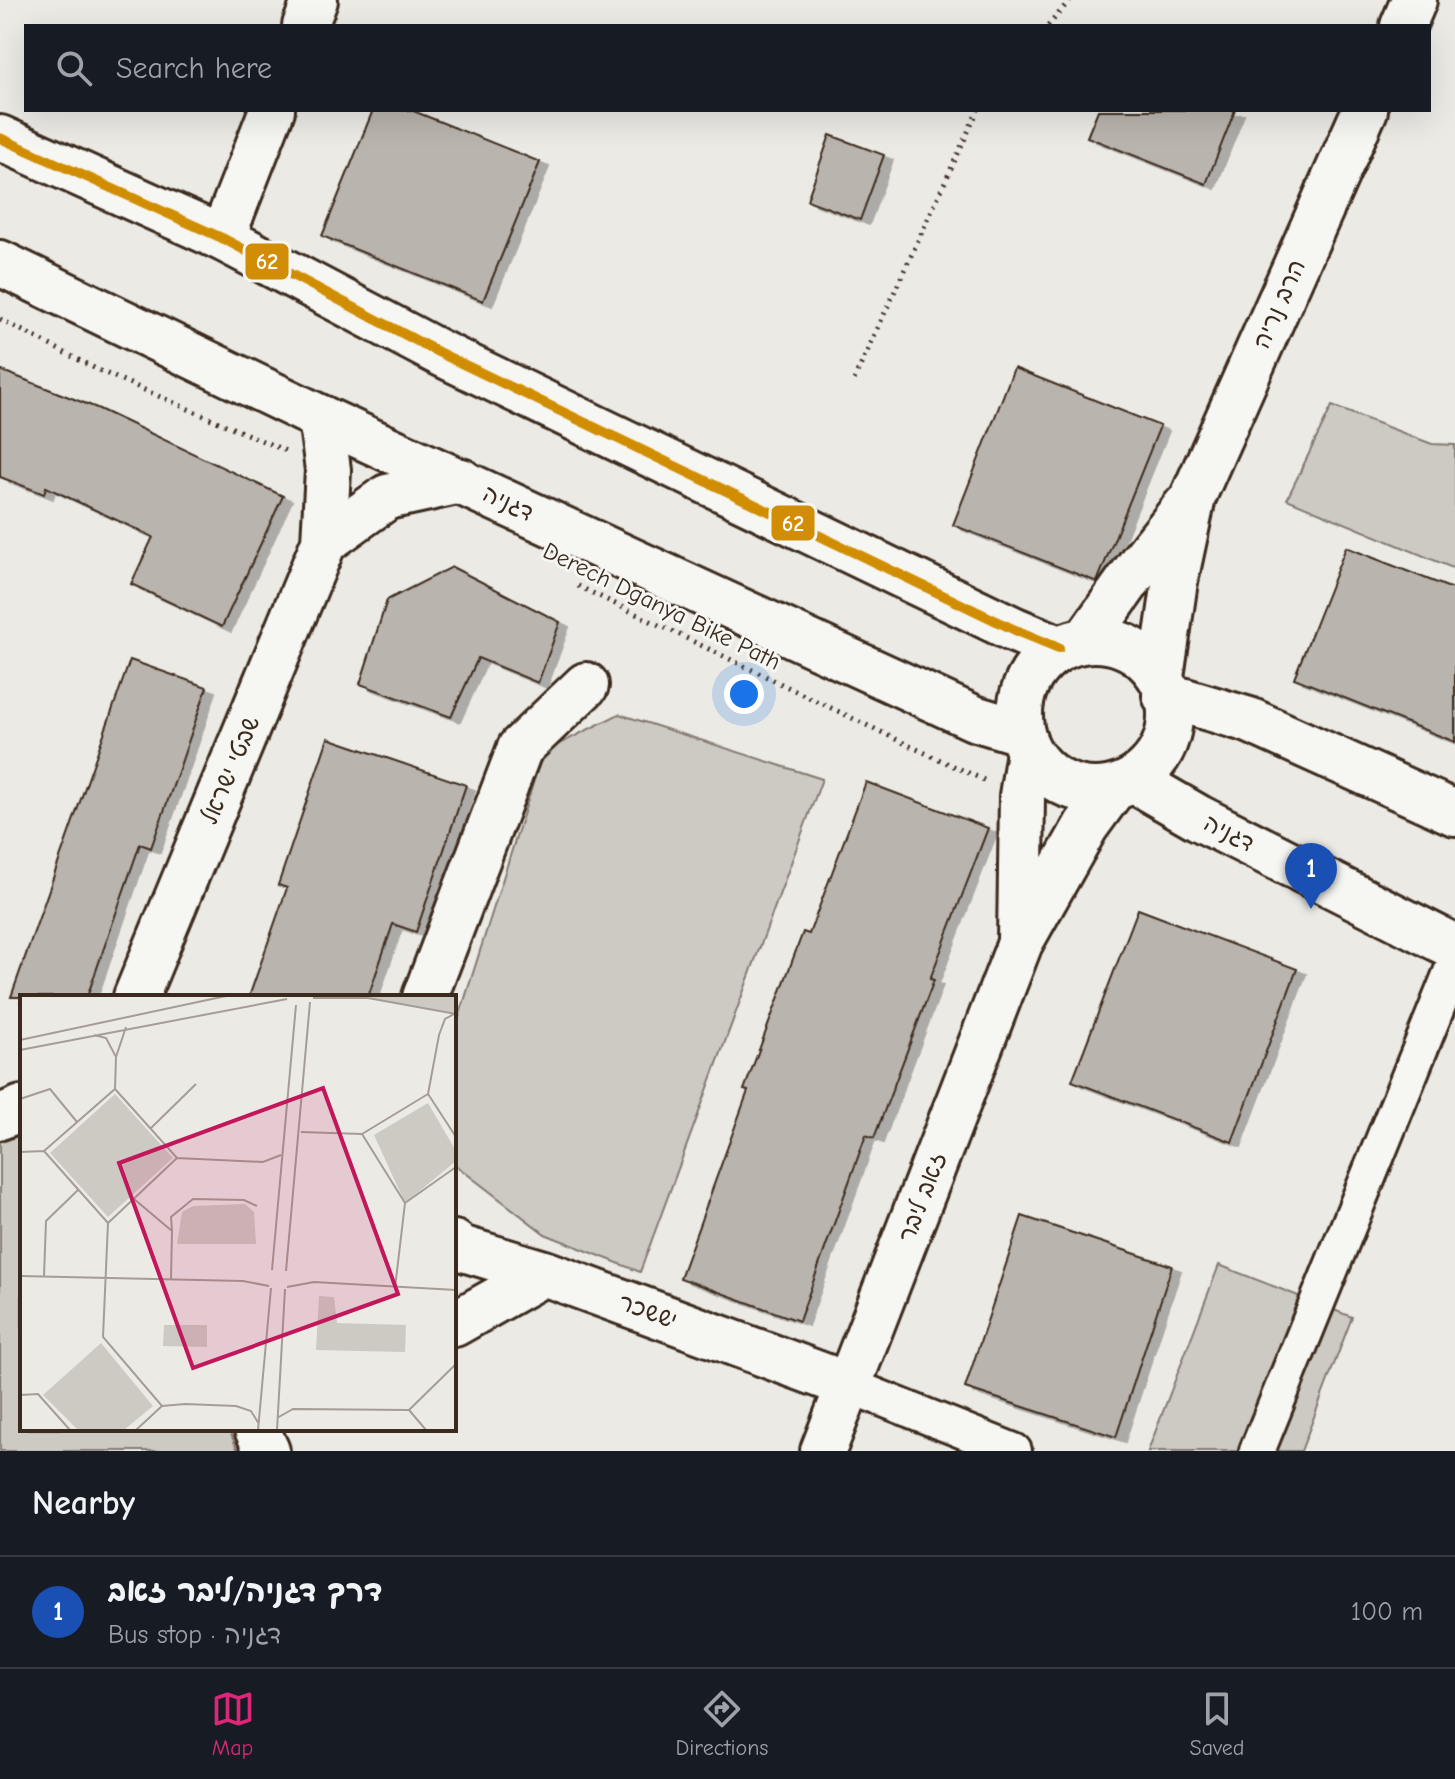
<!DOCTYPE html>
<html lang="en">
<head>
<meta charset="utf-8">
<style>
  :root { --surface:#171b24; --page:#242831; --text:#f1f3f6; --muted:#9ea1a6; --line:#363941; --accent:#db2777 }
  body { margin:0; font-family:"Comic Neue","Playpen Sans Hebrew",sans-serif; background:var(--page); color:var(--text) }
  .you { position:absolute; left:744px; top:694px; width:28px; height:28px; margin:-20px; border:6px solid #fff; border-radius:50%; background:#1a73e8; box-shadow:0 0 0 12px #1a73e833 }
  .badge { display:grid; place-items:center; width:52px; height:52px; border-radius:50%; background:var(--accent); color:#fff; font-size:26px; font-weight:700 }
  .pin { position:absolute; translate:-50% -66px; filter:drop-shadow(0 2px 4px #0008) }
  .pin::after { content:''; position:absolute; top:42px; width:28px; height:24px; background:inherit; clip-path:polygon(0 0,100% 0,50% 100%) }
  .list { margin:0; padding:0; list-style:none }
  h2 { display:flex; justify-content:space-between; align-items:center; height:104px; margin:0; padding:0 32px; font-size:34px }
  h2 small { font-size:26px; font-weight:400; color:var(--muted) }
  .list li { display:grid; grid-template-columns:52px 1fr auto; gap:24px; align-items:center; box-sizing:border-box; height:112px; padding:0 32px; border-top:2px solid var(--line) }
  .list b { display:block; font-size:30px; white-space:nowrap }
  .list p { margin:0; font-size:26px; white-space:nowrap; color:var(--muted) }
  .list em { font-size:26px; font-style:normal; color:var(--muted) }
  .icon { flex:none; width:44px; height:44px; fill:none; stroke:currentColor; stroke-width:2; stroke-linecap:round; stroke-linejoin:round }
  .map { position:relative; flex:none; width:1455px; height:1451px; overflow:hidden }
  .search { position:absolute; background:var(--surface); box-shadow:0 8px 32px #0002; left:24px; right:24px; top:24px; height:88px; display:flex; align-items:center; gap:20px; box-sizing:border-box; padding:0 28px; border-radius:0px; color:var(--muted); font-size:30px }
  .sheet { height:216px; background:var(--surface) }
  nav { display:flex; justify-content:space-around; align-items:center; box-sizing:border-box; height:112px; border-top:2px solid var(--line); background:var(--surface); font-size:22px; color:var(--muted) }
  nav a { display:grid; justify-items:center; gap:4px }
  nav .on { color:var(--accent) }
  .map>svg:first-child { display:block }
</style>
</head>
<body>
<div class="map">
<svg width="1455" height="1451" viewBox="0 0 1455 1451">
  <defs>
    <filter id="shadow"><feDropShadow dx="9" dy="5" stdDeviation="0" flood-color="#0004"/></filter>
  </defs>
  <rect width="100%" height="100%" fill="#ebeae5"/>
  <filter id="ink" filterUnits="userSpaceOnUse"><feTurbulence type="fractalNoise" baseFrequency=".0125" numOctaves="2"/><feDisplacementMap in="SourceGraphic" scale="16" xChannelSelector="R" yChannelSelector="G"/><feConvolveMatrix kernelMatrix="1 2 1 2 8 2 1 2 1" color-interpolation-filters="sRGB"/></filter>
  <g filter="url(#ink)">
    <!-- green -->
    <path fill="#cdcac4" stroke="#847a71" stroke-width="2" d="M1332 406 1432 444 1455 445V569L1287 499Z
      M619 714 822 779 640 1272 545 1234 454 1164V1033L543 752Z
      M22 1130V1429H229L238 1451H0V1139Z
      M1219 1265 1352 1317 1301 1451H1148Z"/>
    <!-- building -->
    <path fill="#bab4ae" stroke="#3b2a1e" stroke-width="2" filter="url(#shadow)" d="M373 110H411L540 162 483 301 322 236Z
      M1098 110H1235L1206 184 1087 137Z
      M830 135 884 155 860 220 807 200Z
      M1014 368 1160 426 1097 582 953 525Z
      M0 370 97 408 283 496 222 627 131 584 153 537 46 487 44 494 0 477Z
      M1346 547 1455 590V742L1294 678Z
      M452 567 560 622 538 683 478 658 451 717 360 684 387 600Z
      M130 660 207 687 179 769 151 848 140 844 87 997H11Z
      M328 738 466 785 416 932 393 924 368 997H249L287 888 278 885Z
      M866 782 988 828 930 979 934 980 874 1138 866 1135 799 1321 680 1278 748 1091 744 1090 803 932 809 934Z
      M1138 909 1297 969 1232 1142 1072 1081Z
      M1022 1216 1172 1266 1116 1437 965 1388Z"/>
    <g fill="none" stroke-linecap="round" stroke-linejoin="round">
      <!-- pedestrian casing -->
      <g stroke="#3b2a1e" stroke-width="40">
        <path id="pedestrian" d="M848 1385 1014 1451
          M1257 1451 1455 963"/>
      </g>
      <!-- minor casing -->
      <g stroke="#3b2a1e" stroke-width="50">
        <path id="minor" d="M305 26 315 0
          M222 238 272 110
          M324 542 387 497 461 481
          M1020 941 1022 796 1029 752
          M136 997 324 542 328 470 321 418
          M425 997 520 748 586 685
          M0 1117 22 1108
          M454 1243 457 1247 544 1273
          M454 1324 544 1273 848 1385
          M257 1429 267 1451
          M823 1451 1020 943 1086 826 1113 789"/>
      </g>
      <!-- tertiary casing -->
      <g stroke="#3b2a1e" stroke-width="50">
        <path id="tertiary" d="M1403 26 1414 0
          M0 138 222 238 438 352 1015 630 1059 648
          M0 263 321 418 974 718 1020 732
          M1086 640 1141 563 1186 506
          M1020 715a75 75 0 1 1 150 0a75 75 0 1 1-150 0Z
          M1161 677 1175 581 1193 497 1365 110
          M1165 695 1249 720 1455 813
          M1133 780 1199 818 1455 947"/>
      </g>
      <!-- path -->
      <path stroke="#3b2a1e" stroke-width="5" stroke-dasharray="2 6" stroke-linecap="butt" d="M1048 26 1070 0
        M0 319 98 370 286 451
        M854 380 978 110
        M578 586 908 745 984 780"/>
      <!-- pedestrian -->
      <use href="#pedestrian" stroke="#f6f6f2" stroke-width="34"/>
      <!-- minor -->
      <use href="#minor" stroke="#f6f6f2" stroke-width="44"/>
      <!-- tertiary -->
      <use href="#tertiary" stroke="#f6f6f2" stroke-width="44"/>
      <!-- bus-1 casing -->
      <g stroke="#f6f6f2" stroke-width="16">
        <path id="bus-1" d="M0 138 222 238 438 352 1015 630 1059 648"/>
      </g>
      <!-- bus-1 -->
      <use href="#bus-1" stroke="#d18d06" stroke-width="10"/>
    </g>
  </g>
  <g text-anchor="middle" stroke-width="6" stroke-linejoin="round" paint-order="stroke">
    <!-- street labels -->
    <g font-size="24" fill="#3b2a1e" stroke="#f6f6f2">
      <text transform="translate(1279 304) rotate(-66)" y="8">הרב נריה</text>
      <text transform="translate(508 503) rotate(25)" y="8">דגניה</text>
      <text transform="translate(662 606) rotate(26)" y="8">Derech Dganya Bike Path</text>
      <text transform="translate(230 770) rotate(-67)" y="8">שבטי ישראל</text>
      <text transform="translate(1229 833) rotate(27)" y="8">דגניה</text>
      <text transform="translate(922 1197) rotate(-69)" y="8">זאב ליבר</text>
      <text transform="translate(648 1311) rotate(20)" y="8">יששכר</text>
    </g>
  </g>
  <!-- overview -->
  <g transform="translate(20 995)">
    <rect width="436" height="436" fill="#ebeae5"/>
    <path d="M337 1H436V19ZM95 99 153 163 88 222 30 158ZM408 108 436 156V166L385 208 354 140ZM225 209 234 217 236 249H157L162 217 173 211ZM299 301 314 302 317 328 386 330 385 357 296 355ZM144 330H187V352L143 351ZM81 348 133 411 104 435H58L23 400Z" fill="#cdcac4"/>
    <path fill="none" stroke="#a59d95" stroke-width="2" d="M293 3H348L436 19M74 40 86 43 96 62M0 45 206 1M0 55 267 4M95 94 96 62 106 32M408 99 419 40 425 24 434 19M408 99 436 142M0 104 30 94 57 127M130 134 176 89M281 137 342 139M342 139 385 208 375 293M342 139 408 99M24 156 88 228 157 163M0 157 24 156 95 94 157 163 243 167 261 160M114 204 152 236 151 284M385 208 436 172M88 228 83 342 142 411M152 236 151 222 173 204 224 205 237 211M252 275 276 10M266 276 290 7M0 281 223 286 249 291M24 281 26 226 58 195M267 292 294 287 436 295M0 400 18 399 50 435M389 415 436 369M389 415 406 435M257 423 273 414 389 415M116 435 142 411 165 409 216 411 231 416 239 429M238 435 251 293M257 435 265 294"/>
    <path fill="#c2185b" fill-opacity="0.15" stroke="#c2185b" stroke-width="4" d="M303 93 378 299 173 373 99 168Z"/>
    <rect width="436" height="436" fill="none" stroke="#3b2a1e" stroke-width="4"/>
  </g>
  <g stroke="#f6f6f2" stroke-width="3">
    <rect x="244" y="242" width="46" height="39" rx="8" fill="#d18d06"/>
    <rect x="770" y="504" width="46" height="38" rx="8" fill="#d18d06"/>
  </g>
  <g font-size="22" text-anchor="middle" font-weight="bold" fill="#fff">
    <text x="267" y="269">62</text>
    <text x="793" y="531">62</text>
  </g>
</svg>
<div class="you"></div>
<div class="pin badge" style="left:1311px;top:909px;background:#1a4fb4">1</div>
<div class="search"><svg class="icon" aria-label="search" viewBox="0 0 24 24"><circle cx="10" cy="10" r="6"/><path d="M15 15l6 6"/></svg>Search here</div>
</div>
<section class="sheet">
<h2>Nearby<small></small></h2>
<ul class="list">
<li><span class="badge" style="background:#1a4fb4">1</span><div><b>דרך דגניה/ליבר זאב</b><p>Bus stop · דגניה</p></div><em>100 m</em></li>
</ul>
</section>
<nav>
<a class="on"><svg class="icon" aria-label="map" viewBox="0 0 24 24"><path d="M3 6l6-2 6 2 6-2v14l-6 2-6-2-6 2zM9 4v14M15 6v14"/></svg>Map</a>
<a><svg class="icon" aria-label="directions" viewBox="0 0 24 24"><path d="M12 3l9 9-9 9-9-9zM9 14v-3h6M13 9l2 2-2 2"/></svg>Directions</a>
<a><svg class="icon" aria-label="saved" viewBox="0 0 24 24"><path d="M7 4h10v16l-5-4-5 4z"/></svg>Saved</a>
</nav>
</body>
</html>
